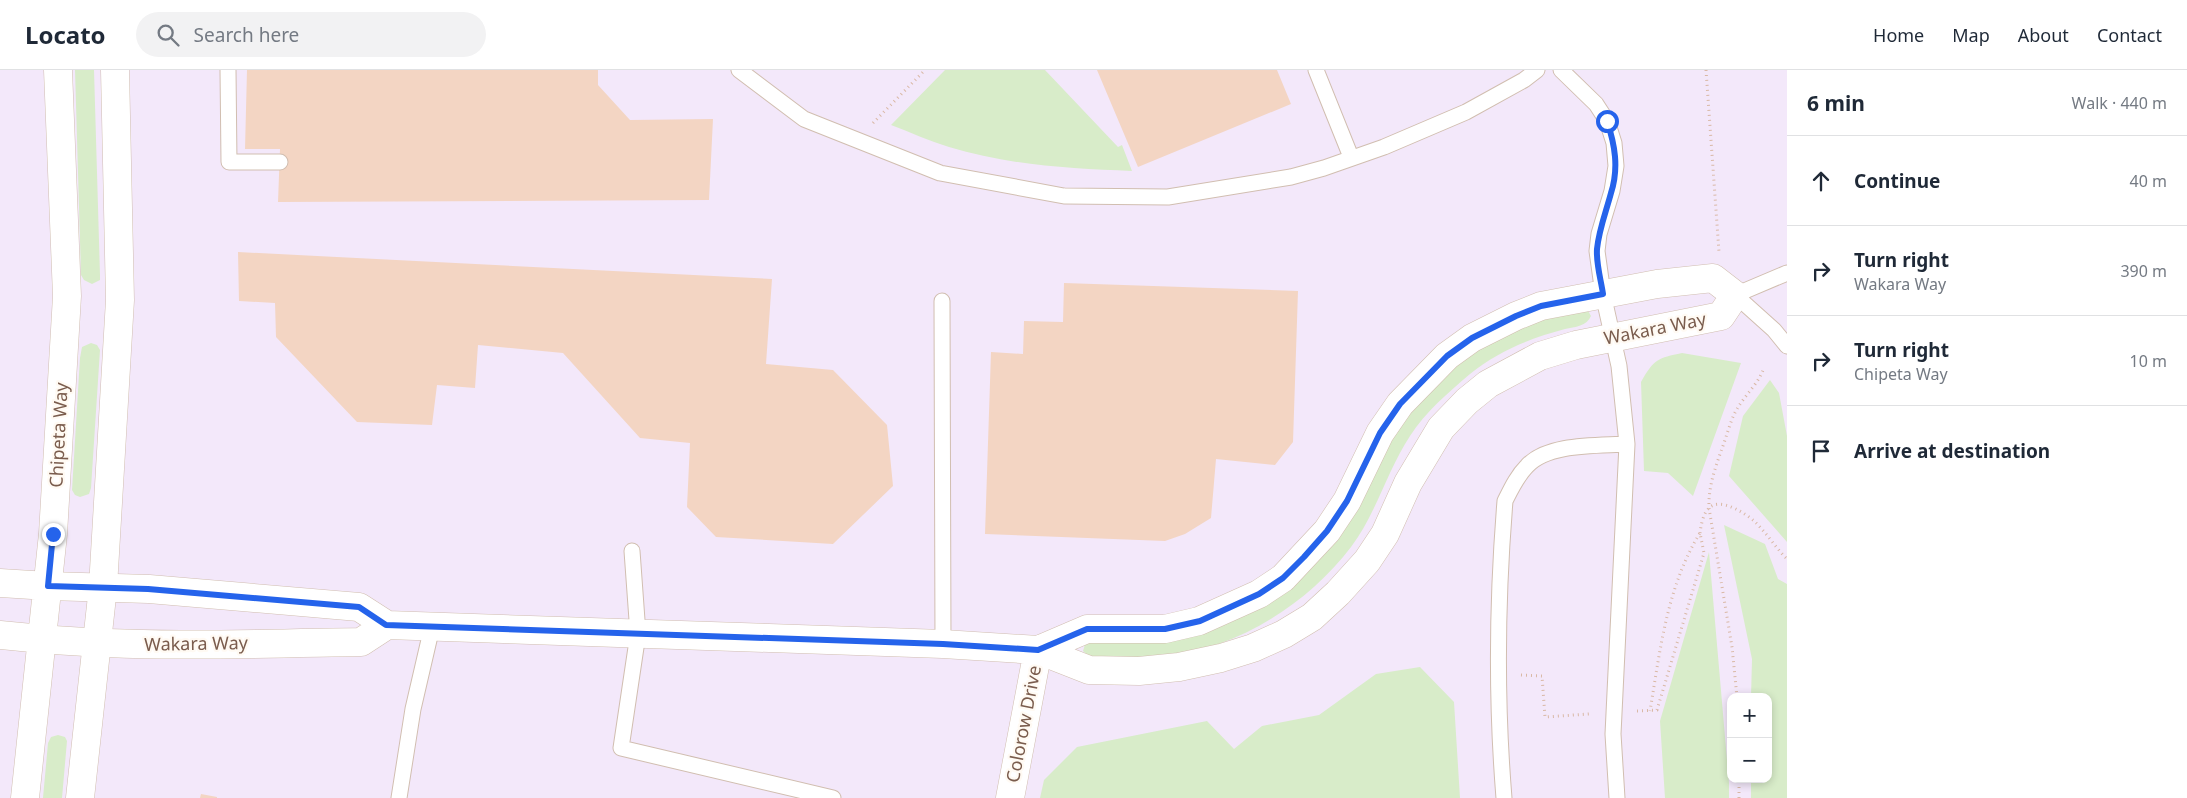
<!DOCTYPE html>
<html lang="en">
<head>
<meta charset="utf-8">
<style>
  :root { --surface:#fff; --page:#f2f2f3; --text:#1f2937; --muted:#747a83; --line:#e0e1e3 }
  body { margin:0; font-family:"Noto Sans",sans-serif; background:var(--page); color:var(--text) }
  .controls { position:absolute; right:15px; bottom:15px; display:grid; overflow:hidden; border-radius:10px; box-shadow:0 2px 8px #0003 }
  .controls button { width:45px; height:45px; display:grid; place-items:center; padding:0; border:0; border-bottom:1px solid var(--line); background:var(--surface); color:var(--text); font:25px sans-serif }
  .stop { position:absolute; width:15px; height:15px; margin:-11px; border:4px solid #2563eb; border-radius:50%; background:#fff }
  .stop.end { background:#2563eb; border-color:#fff; box-shadow:0 1px 5px #0008 }
  .list { margin:0; padding:0; list-style:none }
  h2 { display:flex; justify-content:space-between; align-items:center; height:65px; margin:0; padding:0 20px; font-size:21px }
  h2 small { font-size:16px; font-weight:400; color:var(--muted) }
  .list li { display:grid; grid-template-columns:32px 1fr auto; gap:15px; align-items:center; box-sizing:border-box; height:90px; padding:0 20px; border-top:1px solid var(--line) }
  .list b { display:block; font-size:19px; white-space:nowrap }
  .list p { margin:0; font-size:16px; white-space:nowrap; color:var(--muted) }
  .list em { font-size:16px; font-style:normal; color:var(--muted) }
  .icon { flex:none; width:28px; height:28px; fill:none; stroke:currentColor; stroke-width:2; stroke-linecap:round; stroke-linejoin:round }
  .map { position:relative; flex:none; width:1787px; height:728px; overflow:hidden }
  header { display:flex; align-items:center; gap:30px; box-sizing:border-box; height:70px; padding:0 25px; background:var(--surface); border-bottom:1px solid var(--line) }
  header strong { font-size:24px }
  nav { display:flex; gap:28px; margin-inline-start:auto; font-size:18px }
  .search { width:350px; height:45px; background:var(--page); display:flex; align-items:center; gap:12px; box-sizing:border-box; padding:0 18px; border-radius:28px; color:var(--muted); font-size:19px }
  main { display:flex }
  aside { flex:1; background:var(--surface) }
  .map>svg:first-child { display:block }
</style>
</head>
<body>
<header>
<strong>Locato</strong>
<div class="search"><svg class="icon" aria-label="search" viewBox="0 0 24 24"><circle cx="10" cy="10" r="6"/><path d="M15 15l6 6"/></svg>Search here</div>
<nav><a>Home</a><a>Map</a><a>About</a><a>Contact</a></nav>
</header>
<main>
<div class="map">
<svg width="1787" height="728" viewBox="0 0 1787 728">
  <rect width="100%" height="100%" fill="#fdf6ec"/>
  <!-- education -->
  <path fill="#f3e8fa" fill-rule="evenodd" d="M0 0H1787V728H0ZM1731 627H1768V709H1731Z"/>
  <!-- green -->
  <path fill="#d8ecc9" d="M75 0H94L100 205V210L92 214 84 210 81 205Z
    M945 0H1045L1118 77 1122 75 1132 101C1071 99 1008 95 949 77 929 71 910 62 891 55Z
    M1587 239 1591 246C1587 256 1575 257 1565 259 1531 268 1498 281 1470 304 1448 323 1426 341 1410 366 1387 401 1376 444 1351 477 1307 535 1236 579 1163 587 1139 590 1114 588 1091 588L1083 581 1086 571 1262 531 1442 302 1517 256Z
    M91 273 97 275 100 280 91 418 89 424 80 427 75 425 72 420 80 288 82 277Z
    M1682 283 1741 293 1693 426 1668 403 1644 401 1641 312C1654 289 1658 288 1682 283Z
    M1770 310 1779 323 1787 366V472L1729 406 1743 346Z
    M1724 455 1765 474 1778 509 1787 514V728H1751V709H1768V627H1751L1752 589Z
    M1709 482 1729 713V728H1665L1660 651Z
    M1420 597 1454 632 1460 728H1040L1044 710 1077 677 1207 651 1234 679 1262 656 1319 645 1376 604Z
    M58 665 65 667 67 671 62 728H43L48 673 51 667Z"/>
  <!-- building -->
  <path fill="#f3d5c3" d="M247 0H598V15L630 50 713 49 709 130 278 132 280 79H245Z
    M1097 0H1277L1291 34 1138 97Z
    M238 182 772 209 766 294 833 300 887 355 893 416 833 474 716 467 687 437 690 373 640 368 563 283 478 275 475 318 437 315 432 355 357 352 276 267 275 233 239 231Z
    M1064 213 1298 221 1293 372 1275 395 1216 389 1211 448 1185 464 1165 471 985 464 991 282 1023 284 1024 251 1063 252Z
    M201 724 217 727V728H200Z"/>
  <g fill="none" stroke-linecap="round" stroke-linejoin="round">
    <!-- service casing -->
    <g stroke="#d1beb0" stroke-width="17">
      <path id="service" d="M228 0 229 92H280
        M739 0 804 49 940 103 1064 126 1168 127 1291 107 1324 98 1384 77 1466 42 1524 10 1537 0
        M1316 0 1351 87
        M1561 0 1596 34 1607 51 1614 73 1616 96 1612 121 1599 164 1597 181 1603 224 1619 296 1627 374 1613 664 1617 728
        M1787 203 1735 225 1774 260 1787 276
        M942 231 943 574
        M632 481 638 564 621 678 833 728
        M399 728 413 639 432 557
        M1504 728C1496 630 1497 529 1505 431 1511 419 1517 406 1527 396 1548 373 1598 376 1627 374"/>
    </g>
    <!-- minor casing -->
    <g stroke="#d1beb0" stroke-width="29">
      <path id="minor" d="M48 516 149 519 359 537 387 555 943 574 1038 580 1089 600 1139 601 1179 597 1221 588 1253 578 1284 564 1312 547 1338 523 1367 491 1385 464 1408 413 1441 358 1467 331 1488 314 1540 286 1576 275 1721 246 1735 225 1713 208 1657 214 1541 236 1516 246 1472 268 1447 286 1400 334 1380 363 1347 431 1327 461 1283 508 1259 524 1199 551 1165 559H1087L1038 580
        M42 569C148 578 255 574 361 572L387 555
        M1010 728 1038 580"/>
    </g>
    <!-- tertiary casing -->
    <g stroke="#d1beb0" stroke-width="29">
      <path id="tertiary" d="M0 513 48 516
        M0 565 42 569
        M25 728 53 464 67 226 58 0
        M80 728 103 517 120 230 115 0"/>
    </g>
    <!-- path -->
    <path stroke="#d9b8a5" stroke-width="3" stroke-dasharray="1 4" stroke-linecap="butt" d="M1706 0 1719 182
      M873 53 925 0
      M1700 463C1701 455 1703 444 1709 438 1720 427 1745 443 1754 451 1766 462 1775 477 1787 489
      M1521 605 1542 606 1545 647 1589 644
      M1737 627 1732 577 1709 438C1708 413 1718 391 1726 367 1729 358 1732 347 1737 339 1745 325 1760 312 1764 297
      M1637 641 1657 640 1704 483 1700 463C1667 516 1660 581 1650 641
      M1739 728V709"/>
    <!-- service -->
    <use href="#service" stroke="#fff" stroke-width="15"/>
    <!-- minor -->
    <use href="#minor" stroke="#fff" stroke-width="28"/>
    <!-- tertiary -->
    <use href="#tertiary" stroke="#fff" stroke-width="28"/>
  </g>
  <g fill="none" stroke-linecap="round" stroke-linejoin="round">
    <!-- route -->
    <path stroke="#2563eb" stroke-width="6" d="M53 464 48 516 148 519 359 537 386 555 943 574 1038 580 1087 559H1165L1200 551 1259 524 1283 508 1304 487 1327 461 1347 431 1380 363 1400 334 1447 286 1472 268 1516 246 1541 236 1603 224C1601 210 1596 194 1597 179 1599 159 1606 142 1611 123 1619 98 1615 75 1607 51"/>
  </g>
  <g text-anchor="middle" stroke-width="4.5" stroke-linejoin="round" paint-order="stroke">
    <!-- street labels -->
    <g font-size="18" fill="#7a5c4d" stroke="#fffaf3">
      <text transform="translate(1655 259) rotate(-11)" y="6">Wakara Way</text>
      <text transform="translate(59 365) rotate(-87)" y="6">Chipeta Way</text>
      <text transform="translate(196 574) rotate(-1)" y="6">Wakara Way</text>
      <text transform="translate(1024 654) rotate(-79)" y="6">Colorow Drive</text>
    </g>
  </g>
</svg>
<div class="controls">
<button>+</button>
<button>−</button>
</div>
<div class="stop" style="left:1607px;top:51px"></div>
<div class="stop end" style="left:53px;top:464px"></div>
</div>
<aside>
<h2>6 min<small>Walk · 440 m</small></h2>
<ul class="list">
<li><svg class="icon" aria-label="ahead" viewBox="0 0 24 24"><path d="M12 20V5M6 11l6-6 6 6"/></svg><div><b>Continue</b></div><em>40 m</em></li>
<li><svg class="icon" aria-label="right" viewBox="0 0 24 24"><path d="M7 20v-9h11M14 6l5 5-5 5"/></svg><div><b>Turn right</b><p>Wakara Way</p></div><em>390 m</em></li>
<li><svg class="icon" aria-label="right" viewBox="0 0 24 24"><path d="M7 20v-9h11M14 6l5 5-5 5"/></svg><div><b>Turn right</b><p>Chipeta Way</p></div><em>10 m</em></li>
<li><svg class="icon" aria-label="arrive" viewBox="0 0 24 24"><path d="M6 21V4h12l-3 4 3 4H6"/></svg><div><b>Arrive at destination</b></div></li>
</ul>
</aside>
</main>
</body>
</html>
